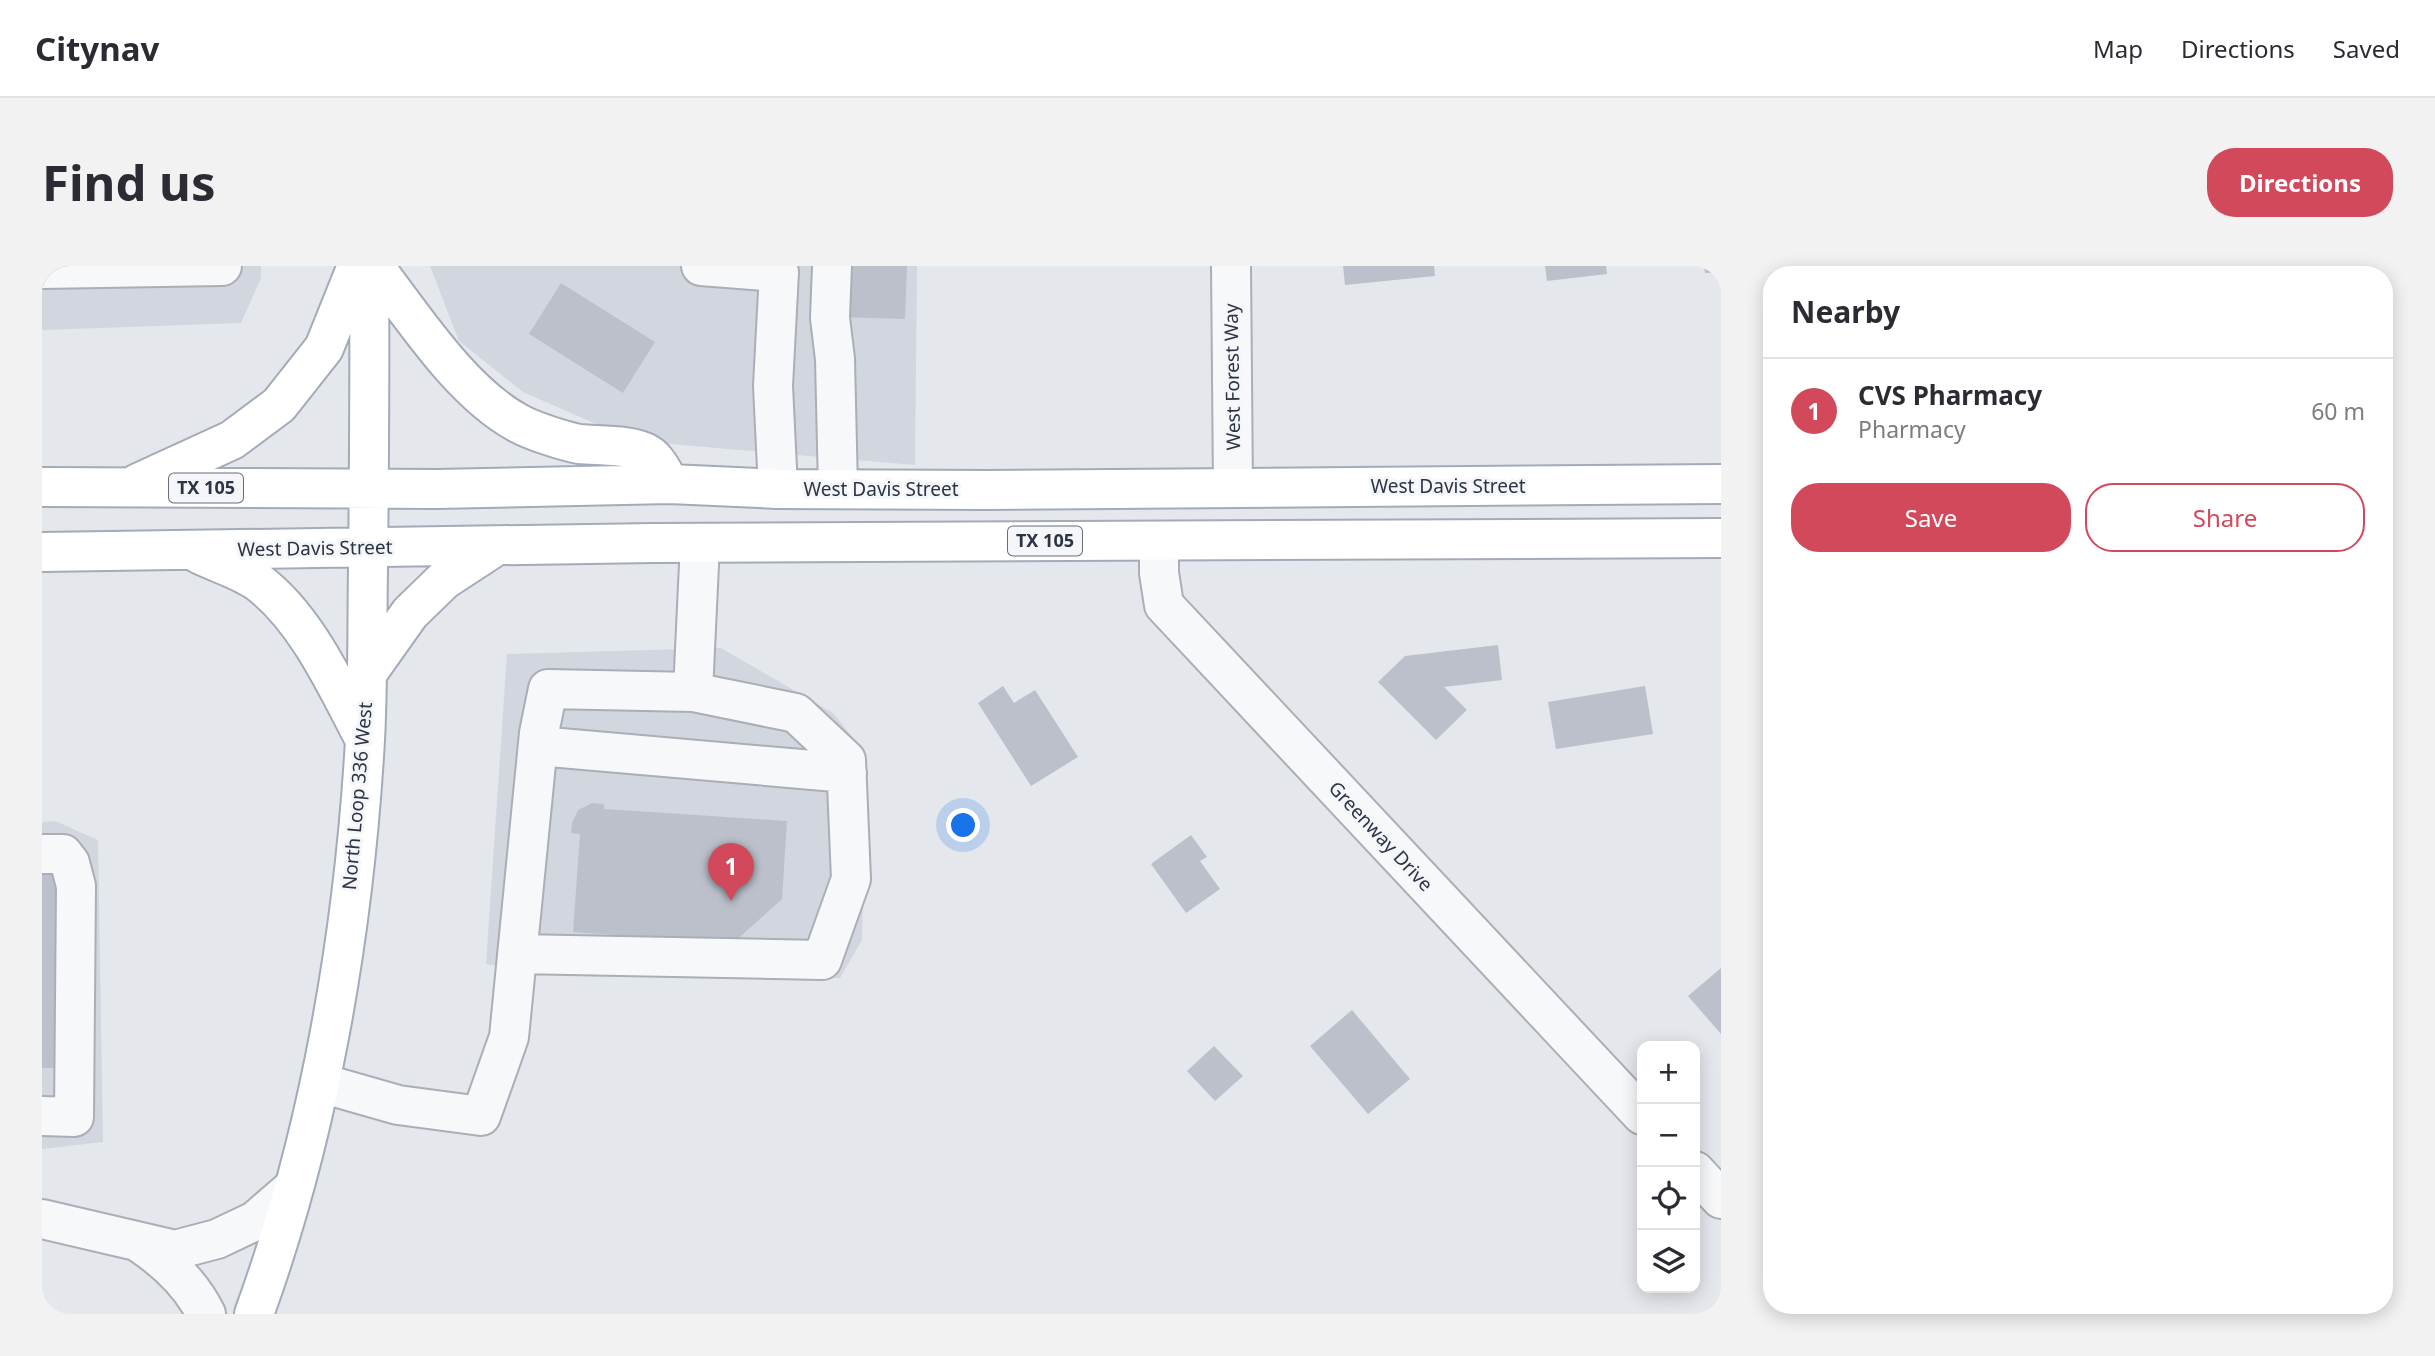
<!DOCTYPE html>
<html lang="en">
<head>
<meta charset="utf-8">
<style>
  :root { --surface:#fff; --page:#f2f2f3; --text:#2b2b33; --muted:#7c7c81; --line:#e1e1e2; --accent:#d1495b }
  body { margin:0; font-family:"Noto Sans",sans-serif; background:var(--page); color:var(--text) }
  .controls { position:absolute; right:21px; bottom:21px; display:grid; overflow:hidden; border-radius:14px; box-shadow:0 4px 18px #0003 }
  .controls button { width:63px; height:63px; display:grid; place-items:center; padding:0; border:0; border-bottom:2px solid var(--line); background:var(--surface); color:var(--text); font:35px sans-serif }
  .you { position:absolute; left:922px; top:560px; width:24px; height:24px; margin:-18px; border:5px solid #fff; border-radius:50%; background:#1a73e8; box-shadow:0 0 0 10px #1a73e833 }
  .badge { display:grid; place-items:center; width:46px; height:46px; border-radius:50%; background:var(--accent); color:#fff; font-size:23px; font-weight:700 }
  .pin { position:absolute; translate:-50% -58px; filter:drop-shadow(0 2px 4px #0008) }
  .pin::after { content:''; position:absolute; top:37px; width:24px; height:21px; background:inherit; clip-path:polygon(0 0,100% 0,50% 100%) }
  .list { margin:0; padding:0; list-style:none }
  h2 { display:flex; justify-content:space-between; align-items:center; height:91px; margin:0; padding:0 28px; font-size:30px }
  h2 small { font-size:23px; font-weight:400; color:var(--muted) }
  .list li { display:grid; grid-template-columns:46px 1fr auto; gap:21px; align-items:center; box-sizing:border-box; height:105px; padding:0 28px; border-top:2px solid var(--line) }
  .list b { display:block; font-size:26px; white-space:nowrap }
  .list p { margin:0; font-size:23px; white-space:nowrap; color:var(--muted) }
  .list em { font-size:23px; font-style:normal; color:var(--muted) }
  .actions { display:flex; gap:14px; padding:21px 28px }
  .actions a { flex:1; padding:16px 0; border:2px solid var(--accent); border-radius:28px; text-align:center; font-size:24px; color:var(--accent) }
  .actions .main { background:var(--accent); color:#fff }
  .icon { flex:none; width:38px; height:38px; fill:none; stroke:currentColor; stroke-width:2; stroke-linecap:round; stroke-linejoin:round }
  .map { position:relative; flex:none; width:1679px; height:1048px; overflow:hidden; border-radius:28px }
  header { display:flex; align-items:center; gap:42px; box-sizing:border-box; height:98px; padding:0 35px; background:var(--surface); border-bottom:2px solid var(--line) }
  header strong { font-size:33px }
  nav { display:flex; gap:38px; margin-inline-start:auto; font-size:24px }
  .intro { display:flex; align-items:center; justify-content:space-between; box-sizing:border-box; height:168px; padding:0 42px }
  h1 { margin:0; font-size:49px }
  .button { padding:18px 32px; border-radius:28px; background:var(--accent); color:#fff; font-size:24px; font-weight:700 }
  main { display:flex; gap:42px; padding:0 42px }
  aside { flex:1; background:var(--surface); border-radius:28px; box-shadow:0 4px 18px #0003 }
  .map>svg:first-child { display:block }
</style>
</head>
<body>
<header>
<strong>Citynav</strong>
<nav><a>Map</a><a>Directions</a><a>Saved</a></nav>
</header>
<div class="intro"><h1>Find us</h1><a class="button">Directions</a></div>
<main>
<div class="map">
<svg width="1679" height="1048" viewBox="0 0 1679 1048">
  <rect width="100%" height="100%" fill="#e4e7ec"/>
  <!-- built -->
  <path fill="#d2d6de" d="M0 0H219V12L199 57 0 64Z
    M388 0H875L873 199 593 175 481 126 417 75Z
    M679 382 791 447 824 488 820 674 798 712 521 710 444 698 465 388Z
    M13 555 56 574 61 876 0 883V556Z"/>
  <!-- building -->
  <path fill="#bbc0ca" d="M796 0H865L863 53 795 51Z
    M1301 0H1392L1393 10 1303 19Z
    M1503 0H1564L1565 8 1505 15Z
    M1662 0H1679V6L1663 7Z
    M519 17 613 76 581 127 487 68Z
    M1456 379 1460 414 1402 421 1425 444 1394 474 1336 416 1363 390Z
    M961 420 972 437 993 424 1036 491 989 520 936 437Z
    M1603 420 1611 468 1514 483 1506 436Z
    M550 537 562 538V543L745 555 740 633 691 677 531 666 538 568 529 567 530 557 536 544Z
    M1149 569 1165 591 1158 595 1178 623 1144 647 1109 598Z
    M0 598H17L14 802H0Z
    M1679 702V768L1646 730Z
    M1310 744 1368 813 1326 848 1268 780Z
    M1172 780 1201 810 1173 835 1145 805Z"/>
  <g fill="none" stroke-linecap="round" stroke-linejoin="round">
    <!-- minor casing -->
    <g stroke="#a9aeb7" stroke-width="42">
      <path id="minor" d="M659 0 737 6 731 120 736 223
        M790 0 788 52 793 93 796 223
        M1189 0 1191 222
        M0 3 180 0
        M1117 275V307L1122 339 1600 849
        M651 426 658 277
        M496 480 805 507
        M0 588H21L28 597 34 620 32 851 0 850
        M279 817 356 839 439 850 467 771 497 467 506 423 651 426 754 447 804 494 809 613 780 694 475 688
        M1653 905 1679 933
        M0 953 133 984 175 973 213 955 251 922
        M99 978C126 996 149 1018 164 1048"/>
    </g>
    <!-- major casing -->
    <g stroke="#a3abb8" stroke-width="42">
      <path id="major" d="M332 0C371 51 419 126 476 157 490 165 522 175 537 178 557 180 590 178 606 188 616 194 622 209 628 218
        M96 217 190 174 237 139 282 82 315 0
        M0 221 395 223 628 218 736 223 945 224 1679 218
        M0 286 612 277 1679 272
        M157 288C175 297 199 304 216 316 264 352 294 419 322 472
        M324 409 368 347 402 314 454 280
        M212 1048C278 867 312 666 323 474 326 418 325 360 326 304 327 203 328 101 327 0"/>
    </g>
    <!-- minor -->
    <use href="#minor" stroke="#f7f8fa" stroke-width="38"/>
    <!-- major -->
    <use href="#major" stroke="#fff" stroke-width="38"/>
  </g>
  <g text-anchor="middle" stroke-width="6" stroke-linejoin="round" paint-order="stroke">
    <!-- shield labels -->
    <g fill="#f4f6f9" stroke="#676e7b" stroke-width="2">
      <rect x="127" y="207.5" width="74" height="29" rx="5"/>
      <rect x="966" y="260.5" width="74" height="29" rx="5"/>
    </g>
    <g font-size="18" font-weight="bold" fill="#2b3445">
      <text x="164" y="228">TX 105</text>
      <text x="1003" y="281">TX 105</text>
    </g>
    <!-- street labels -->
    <g font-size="19" fill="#2b3445" stroke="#f4f6f9">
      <text transform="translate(1190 111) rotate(-91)" y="7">West Forest Way</text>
      <text x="1406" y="227">West Davis Street</text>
      <text x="839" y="230">West Davis Street</text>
      <text transform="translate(273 282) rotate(-1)" y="7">West Davis Street</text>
      <text transform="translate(315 530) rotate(-85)" y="7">North Loop 336 West</text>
      <text transform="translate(1339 570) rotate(47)" y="7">Greenway Drive</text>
    </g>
  </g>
</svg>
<div class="controls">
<button>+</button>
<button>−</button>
<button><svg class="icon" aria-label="locate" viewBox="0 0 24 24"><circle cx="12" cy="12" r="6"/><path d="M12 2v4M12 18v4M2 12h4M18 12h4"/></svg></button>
<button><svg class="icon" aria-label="layers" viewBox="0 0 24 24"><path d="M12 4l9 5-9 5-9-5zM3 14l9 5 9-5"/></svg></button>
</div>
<div class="you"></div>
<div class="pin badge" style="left:689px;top:635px">1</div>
</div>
<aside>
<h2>Nearby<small></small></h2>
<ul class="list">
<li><span class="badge">1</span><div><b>CVS Pharmacy</b><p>Pharmacy</p></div><em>60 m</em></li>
</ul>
<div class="actions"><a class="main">Save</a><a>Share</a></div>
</aside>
</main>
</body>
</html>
